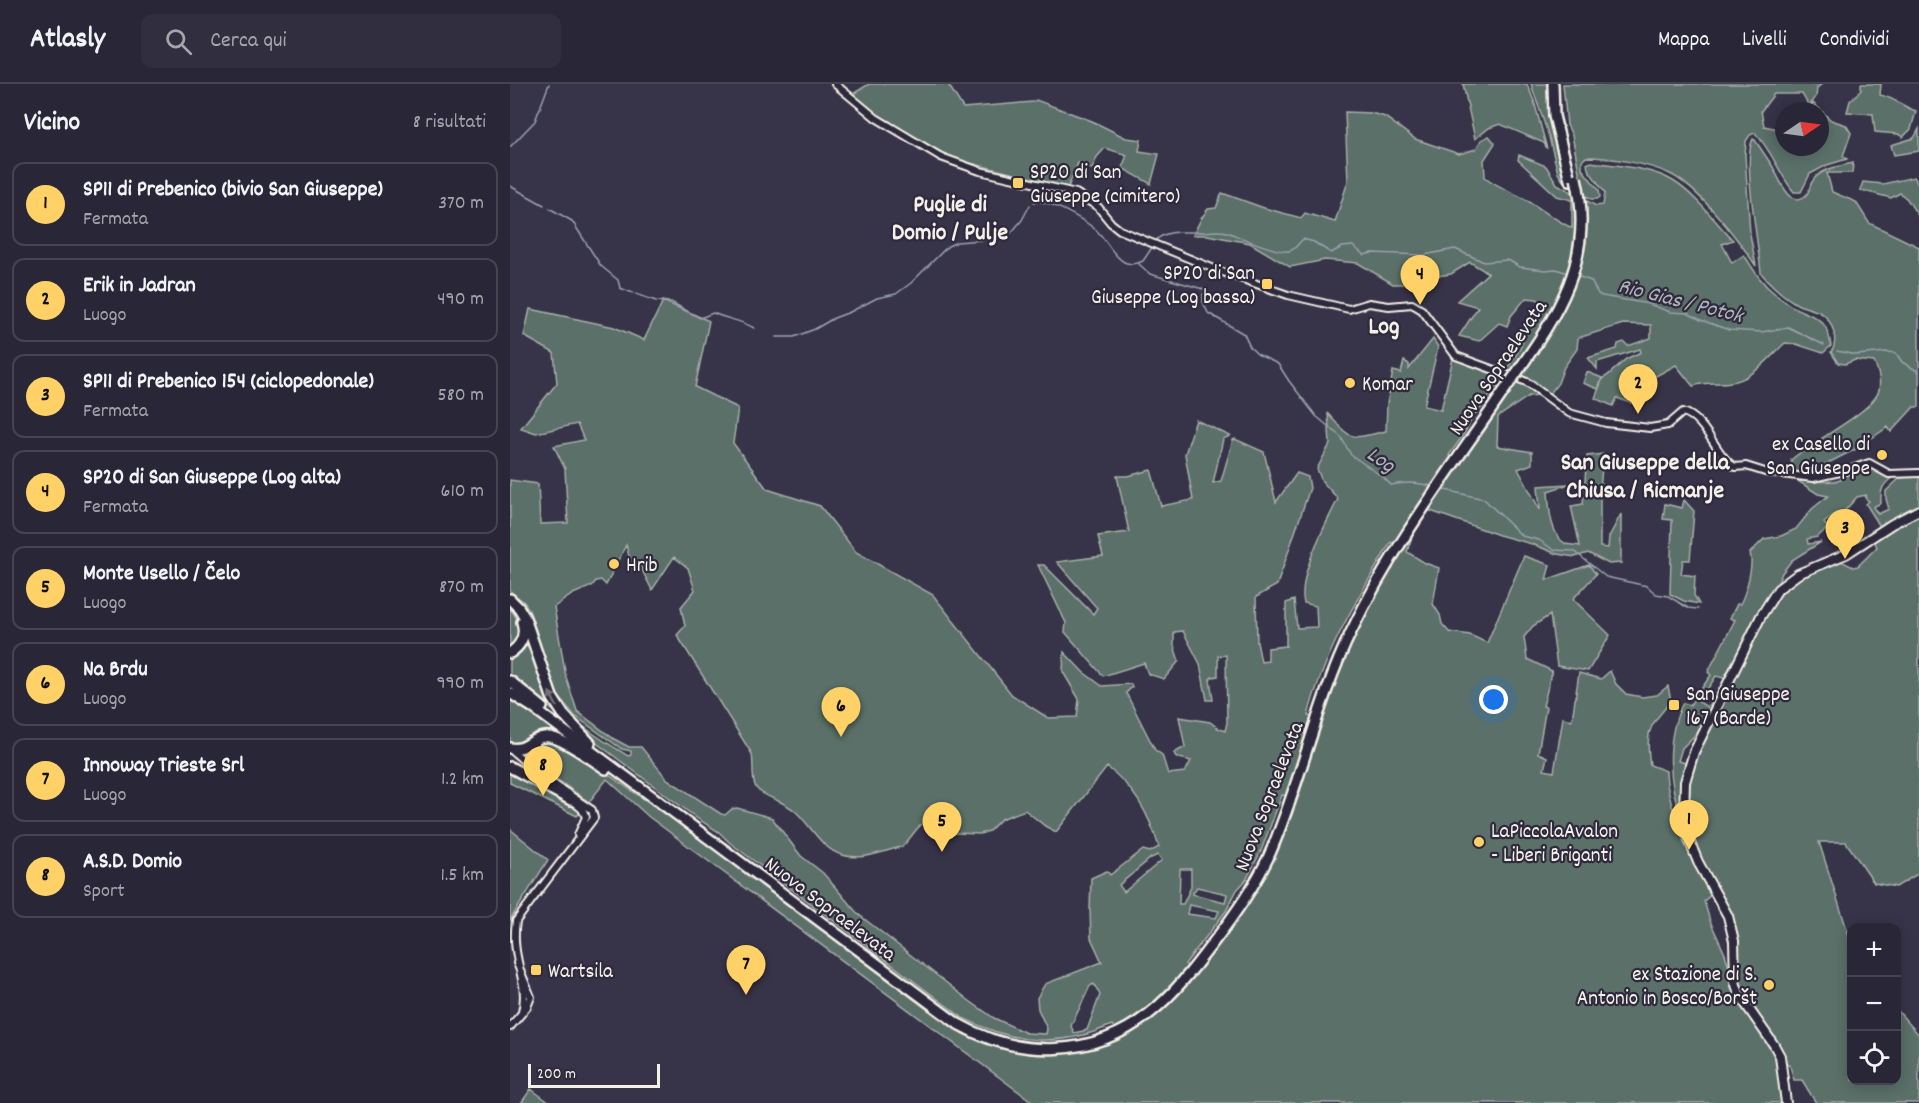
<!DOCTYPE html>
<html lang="it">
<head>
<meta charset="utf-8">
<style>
  :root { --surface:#292737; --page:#312f3f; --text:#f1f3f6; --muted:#a5a5ad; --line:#454452; --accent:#ffd166 }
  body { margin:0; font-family:Dekko,sans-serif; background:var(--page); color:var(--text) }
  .controls { position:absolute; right:18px; bottom:18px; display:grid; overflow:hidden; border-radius:12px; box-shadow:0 3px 15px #0003 }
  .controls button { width:54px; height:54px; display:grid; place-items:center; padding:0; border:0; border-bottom:2px solid var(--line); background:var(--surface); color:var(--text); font:30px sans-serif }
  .compass { position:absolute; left:1265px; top:18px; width:54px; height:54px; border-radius:50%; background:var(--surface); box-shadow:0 3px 15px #0003; rotate:77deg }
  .scale { position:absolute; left:18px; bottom:15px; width:132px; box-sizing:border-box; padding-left:6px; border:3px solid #f4f1e8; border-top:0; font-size:16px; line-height:21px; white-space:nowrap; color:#f4f1e8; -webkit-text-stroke:4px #2f2a3d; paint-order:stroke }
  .you { position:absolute; left:984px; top:616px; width:21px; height:21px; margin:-15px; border:4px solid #fff; border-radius:50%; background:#1a73e8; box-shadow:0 0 0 9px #1a73e833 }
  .badge { display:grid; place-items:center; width:39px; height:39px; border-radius:50%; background:var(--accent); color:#111; font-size:20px; font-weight:700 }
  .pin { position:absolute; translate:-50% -50px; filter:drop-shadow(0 2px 3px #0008) }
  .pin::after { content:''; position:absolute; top:32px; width:21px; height:18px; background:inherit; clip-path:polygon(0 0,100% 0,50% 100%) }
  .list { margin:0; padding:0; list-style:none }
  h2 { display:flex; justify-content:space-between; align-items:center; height:78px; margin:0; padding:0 24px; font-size:26px }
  h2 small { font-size:20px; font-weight:400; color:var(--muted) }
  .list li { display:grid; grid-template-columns:39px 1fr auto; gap:18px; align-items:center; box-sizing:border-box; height:84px; margin:0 12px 12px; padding:0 12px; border:2px solid var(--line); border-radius:12px }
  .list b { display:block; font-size:22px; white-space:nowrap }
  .list p { margin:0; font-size:20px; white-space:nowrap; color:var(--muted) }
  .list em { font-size:20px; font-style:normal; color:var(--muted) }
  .icon { flex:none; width:33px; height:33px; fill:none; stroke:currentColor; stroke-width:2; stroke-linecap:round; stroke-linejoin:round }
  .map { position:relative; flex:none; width:1409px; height:1019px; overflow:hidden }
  header { display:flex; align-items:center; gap:36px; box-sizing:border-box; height:84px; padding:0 30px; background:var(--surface); border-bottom:2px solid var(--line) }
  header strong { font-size:28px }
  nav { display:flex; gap:33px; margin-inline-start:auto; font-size:21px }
  .search { width:420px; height:54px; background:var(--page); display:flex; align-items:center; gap:15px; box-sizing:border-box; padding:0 21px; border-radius:12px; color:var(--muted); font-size:22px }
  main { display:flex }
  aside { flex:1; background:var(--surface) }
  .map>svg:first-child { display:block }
</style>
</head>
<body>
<header>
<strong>Atlasly</strong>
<div class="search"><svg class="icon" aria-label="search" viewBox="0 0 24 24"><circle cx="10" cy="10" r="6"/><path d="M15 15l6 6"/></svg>Cerca qui</div>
<nav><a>Mappa</a><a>Livelli</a><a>Condividi</a></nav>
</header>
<main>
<aside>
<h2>Vicino<small>8 risultati</small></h2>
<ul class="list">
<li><span class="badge">1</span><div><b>SP11 di Prebenico (bivio San Giuseppe)</b><p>Fermata</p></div><em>370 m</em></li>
<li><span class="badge">2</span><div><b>Erik in Jadran</b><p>Luogo</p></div><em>490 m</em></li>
<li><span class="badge">3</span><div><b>SP11 di Prebenico 154 (ciclopedonale)</b><p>Fermata</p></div><em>580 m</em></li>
<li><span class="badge">4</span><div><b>SP20 di San Giuseppe (Log alta)</b><p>Fermata</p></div><em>610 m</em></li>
<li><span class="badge">5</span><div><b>Monte Usello / Čelo</b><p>Luogo</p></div><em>870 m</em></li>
<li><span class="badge">6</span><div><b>Na Brdu</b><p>Luogo</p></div><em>990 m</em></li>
<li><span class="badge">7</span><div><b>Innoway Trieste Srl</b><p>Luogo</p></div><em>1.2 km</em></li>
<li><span class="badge">8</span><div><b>A.S.D. Domio</b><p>Sport</p></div><em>1.5 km</em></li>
</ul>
</aside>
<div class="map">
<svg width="1409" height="1019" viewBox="0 0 1409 1019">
  <rect width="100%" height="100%" fill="#373449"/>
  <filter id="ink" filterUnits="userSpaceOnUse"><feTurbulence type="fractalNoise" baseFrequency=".0167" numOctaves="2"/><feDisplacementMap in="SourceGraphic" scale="12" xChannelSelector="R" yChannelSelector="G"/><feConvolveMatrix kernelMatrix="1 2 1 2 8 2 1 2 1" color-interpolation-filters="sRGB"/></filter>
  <g filter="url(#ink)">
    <!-- green -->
    <path fill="#5a6f68" stroke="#a7b0a8" stroke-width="1.5" fill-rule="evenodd" d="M359 0H438L453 24 523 18 526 16 582 37 616 54 631 56 629 67 649 70 641 100 612 84 617 71 595 64 587 73 582 85 568 79 558 103 444 75 381 40 341 11Z
      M953 0H1017L1024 17 1037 65 1034 59 990 40 979 44 965 55Z
      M1021 0H1039L1057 97 1070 93 1062 51 1057 41 1053 0H1312L1307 4 1306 13 1299 22 1292 10H1264L1251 27 1254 42 1274 46V63H1310V27H1275V25L1300 24 1303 19 1321 36 1336 41 1341 49 1333 72 1337 75 1317 81 1300 90 1291 108H1284C1269 90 1262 66 1245 49L1240 51 1236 57 1235 71 1240 150 1246 182C1228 155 1190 106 1162 91 1142 80 1099 73 1076 73L1072 77V85L1089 106 1090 113 1087 115H1081L1053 97 1048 89 1039 53Z
      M1351 0H1371L1370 11C1385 14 1391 22 1406 27L1401 45 1393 53 1388 50 1365 48 1363 30 1337 28 1340 17 1351 6Z
      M835 28 861 29 875 33 905 55 949 70 966 65 971 56 979 52 985 59 974 76 975 93C986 102 1000 107 1013 114 1030 124 1044 135 1062 144V116L1047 112 1008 76 1009 71 1036 82 1047 100 1086 122 1093 121 1095 109 1078 85 1077 80 1081 78C1107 82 1140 83 1163 97 1185 110 1205 138 1223 156L1212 160 1222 179 1234 171C1243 184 1250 198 1263 208 1272 216 1283 224 1294 228 1313 236 1318 241 1321 262L1313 269 1286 260 1275 259C1260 273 1245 292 1226 297 1212 301 1197 297 1183 302L1166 281 1131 300 1127 304 1121 319 1107 314 1103 322 1085 314 1093 294 1097 292 1116 275 1131 268 1130 265 1087 278V285L1078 274 1107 265 1108 260 1114 258 1118 262 1141 254V241L1113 240 1068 254 1067 265 1054 283 1048 299 1039 311 1025 297 996 286 1010 265 1023 230 1033 221 1027 215 1016 214 1001 232 997 242 989 239 969 257 949 252 968 223 947 217 978 189 960 178 941 190 920 193 895 200H883L848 179 815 176 780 183 740 159 697 151H683L691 135 698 125 706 124 712 109 754 124 791 134 795 129 825 138 838 97Z
      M1409 45V67L1384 71 1381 61 1404 54Z
      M1243 55 1245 56C1251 65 1257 74 1263 83 1269 94 1280 126 1296 111 1300 107 1299 103 1302 98 1309 85 1330 82 1343 79L1342 89H1317L1322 108 1346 118 1359 139 1409 163V323H1404L1381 348 1378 343 1344 366 1294 391 1283 385 1281 376C1300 358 1364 328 1369 306 1371 297 1368 285 1364 278L1345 276 1335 280 1328 279 1321 268C1328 259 1324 243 1317 234 1310 225 1296 225 1287 220 1273 212 1261 201 1251 189 1249 163 1232 74 1243 55Z
      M1404 93 1409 101V133L1397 115 1390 109 1381 114 1350 106 1353 98 1373 100Z
      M153 217 199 237 185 303 228 324 223 359 257 405 310 422 346 468 423 511 502 611 538 634 567 633 569 615 553 588 554 568 573 588 592 602 621 600 622 603 616 609 645 666 652 671 658 690 675 688 681 677 666 673 664 669 675 663 669 633 700 638 708 644 715 647 717 639 716 571 708 572V592L702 593 700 595 703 616H697L690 580 673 547 664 548V562L669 577 654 595 638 590 634 579 593 592 555 548 556 539 528 481H534L583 530 587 524 547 478 593 472 588 452 619 448 607 392H618L641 386 651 422 683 416 675 370 686 336 720 352 713 355 703 399 711 397 723 356 725 355 754 368 766 418 787 389 798 393 800 404 767 501 746 513 747 558 751 578 758 577V564L776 562V519L784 516 787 544 807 543 806 522 794 519C787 492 816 440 828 415L812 397 807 385 820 360 818 330C843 358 840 355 876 347L877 320 883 287 891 289 894 277 899 280V285L923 255 928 263 914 322 931 326 943 274 962 278 981 288 1013 300 1030 311 1019 312 988 333 987 362 1022 368V380L1008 385 1030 426 1028 402 1059 400 1038 407C1039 422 1040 452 1056 460 1059 461 1066 461 1070 462L1061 422 1073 420 1077 372 1093 370 1090 407V463L1098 464 1099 453 1111 430V479L1099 480 1078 469 1065 473 1047 470 1022 460 989 451 912 424 897 468 915 479 929 484 923 520 930 531 932 540 939 548 960 551 977 559 1014 472 1040 481 1036 496 1079 481 1086 490 1063 515 1100 551 1078 587 1047 582 1040 531 1023 542 1014 553 1017 575 1042 587 1033 622 1036 623 1028 669 1037 673 1034 686 1044 688 1053 634 1062 636 1069 589 1091 595 1100 587 1106 600 1116 610 1132 613 1147 611 1158 602 1161 617C1139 644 1135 645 1140 681L1156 687C1157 728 1184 774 1203 809L1194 817 1200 837 1215 870 1228 914 1268 972 1273 1019H524L139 733 97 695 79 718 28 682 22 671C28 650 43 654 58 663L195 757 223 777 240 794 251 800 426 932C488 974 539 980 610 953L602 941C550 964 504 960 453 934L219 758 209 748 188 735 80 654 56 630 40 604 18 534 12 524 0 510 12 521 17 530C29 555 32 584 44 609 58 637 93 656 118 672L121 671V667L112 665 65 632 49 613 42 598 19 526 14 518 0 507V396L28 400 30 440 58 439 55 385 44 362 74 356 67 340 26 349 11 344 47 299 44 269 14 252 20 225 104 243 134 256ZM986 302 996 309 974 347 964 357 950 379 939 371 954 350 964 331 972 323ZM881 458 891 466C857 519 832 576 811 635L798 632C814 569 848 513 881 458ZM116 461 123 487 130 482 142 506 164 473 178 484 185 506 171 523 175 542 167 551 242 670C244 681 241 700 248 706 257 714 274 717 285 727 301 741 311 765 332 771 353 777 373 767 391 763 402 755 405 742 418 736L445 749 470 750 479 747 491 735 515 726 535 742 546 748 597 683C624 703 639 730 649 763L640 768 633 766 600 791 597 787 581 794 580 826 581 854 592 878 535 900 527 914 528 925 537 945 536 950 516 949 484 934 461 918 348 830 313 789 291 772 262 734 227 724 222 725 215 731 211 730 157 695 131 663H119L104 655 67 627 56 593 44 523 63 510 82 502 86 497 91 496 96 501ZM772 711 785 715C775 739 766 764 755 788 738 823 710 861 684 889L675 880 716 827 727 806 736 796 751 767ZM648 771 652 776 614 808 609 801 641 774ZM670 785H681V803L673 820H669ZM687 803 717 810 715 818 682 810ZM679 821 709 827 706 834 677 830ZM584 900 590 911 577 946 564 949 561 942 580 902Z
      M1077 288 1092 294 1088 305 1073 299Z
      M1357 382 1383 393C1372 401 1370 406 1371 419L1363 423 1368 430 1379 425 1376 415V407L1390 394 1409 392V424L1371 444 1356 420 1359 417 1355 414 1356 411 1347 413 1330 432 1326 429 1314 439 1318 444 1307 453 1297 455 1298 460 1311 458 1282 476 1272 489 1266 503 1251 526 1218 595 1206 592 1189 618 1197 623 1212 603 1215 601 1191 650H1186L1172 664 1168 677 1176 679 1183 659 1189 654C1178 685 1169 702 1172 735 1158 700 1155 654 1173 619L1180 621 1201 591 1198 588 1225 536 1220 534 1227 520H1230C1236 509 1244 481 1240 469L1254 455 1271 452 1286 445 1302 425 1318 412 1308 410 1288 397C1302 397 1316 399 1331 396V391Z
      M1174 416 1184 427 1180 476H1173L1171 490 1185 492 1184 511 1189 520 1174 517 1160 510 1162 436 1153 435 1155 420 1172 424Z
      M1409 430V789L1386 803 1364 799 1336 758H1309L1341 858 1342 996H1386L1387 926 1409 951V1019H1306L1292 996H1284L1280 982 1273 978 1236 918 1228 898 1221 831 1189 773 1181 752 1178 737 1177 706 1180 688 1191 660 1239 565 1255 529 1273 505 1286 495 1329 476 1343 483 1348 482 1367 463 1364 456Z
      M0 524 10 539 11 553 0 565Z
      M16 546 50 632 0 593V571Z
      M0 615 9 618 77 667 47 652 3 662 0 659Z
      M0 685 71 727 67 732 0 699Z
      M0 745 38 776 0 836Z
      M21 1005 40 1019H11Z"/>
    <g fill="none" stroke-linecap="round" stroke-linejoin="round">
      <!-- stream -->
      <path stroke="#9ca2ad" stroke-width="1.5" d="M0 63 25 37 39 0
        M0 102 34 121
        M524 118C539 115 574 136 586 146 596 155 602 171 614 178 618 180 623 180 627 179
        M39 124 62 137 91 182 108 196 110 204 123 209
        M645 157C657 144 678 149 694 148 702 147 709 146 717 148 730 153 766 169 779 167 785 166 788 160 793 155L804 158 821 169 832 163 843 162 854 171 862 169 914 171 945 165 974 178 998 176 1010 183 1035 186 1046 185 1058 189
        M628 179 633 177 643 162
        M629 180 640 190 693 205 695 207 693 210V218L698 229 734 250 740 263 747 270 768 280 779 297 806 332 831 353 841 371 873 393 881 401C895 398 909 398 924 403
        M1065 191 1081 197 1088 210 1092 212 1139 220 1160 228 1177 229 1191 236 1219 246 1252 248 1278 243 1314 261
        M126 210 146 217 161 218 190 234 203 229C216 235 231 236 244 244
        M266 253H284L305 245 324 234 340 228 367 214 386 210 401 199 438 162 447 158 473 156 501 149 512 136 520 121
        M1327 267 1346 271 1377 268 1386 269 1392 278 1409 288
        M931 405 974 415 1012 452 1029 456 1044 466 1064 467 1096 493 1137 502 1146 510 1158 512 1178 524 1188 525"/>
      <!-- minor casing -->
      <g stroke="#f4f1e8" stroke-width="10">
        <path id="minor" d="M325 0 366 34 431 73 470 87 566 109 588 123 601 139 610 146 707 186 778 211 839 225 859 219 879 222 902 220 912 226 946 272 1017 298 1059 329 1096 339 1140 344 1158 341 1173 328C1196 334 1207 374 1225 383L1236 382 1255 388 1303 394 1339 386 1359 379 1379 390 1409 389
          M0 665 38 697
          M60 715 72 725 76 733 68 751
          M12 928C20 897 0 876 6 837L84 734 82 726 36 695
          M0 943 17 923 21 913 7 879"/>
      </g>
      <!-- major casing -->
      <g stroke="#f4f1e8" stroke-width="12">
        <path id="major" d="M1276 1019 1270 972 1264 961 1230 912 1225 898 1224 857 1218 832 1188 778 1179 756 1174 730 1175 698 1184 668 1251 532 1268 505 1288 490 1336 470 1382 440 1409 426"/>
      </g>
      <!-- highway casing -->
      <g stroke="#f4f1e8" stroke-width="14">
        <path id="highway" d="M1043 0 1044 32 1060 96
          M0 515 9 524 15 534 42 613 53 630 80 659
          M0 569C12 561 16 551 12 538
          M0 597 32 623
          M0 609 22 623 448 940C509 975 584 974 640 929 664 910 684 884 702 860 723 833 743 805 758 774 791 700 806 619 842 546 883 461 941 385 994 307
          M25 658 20 670 26 687
          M0 664C16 667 20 655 34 653 49 650 83 677 96 685
          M0 683 61 716"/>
      </g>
      <!-- minor -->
      <use href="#minor" stroke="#2f2a3d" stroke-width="6"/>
      <!-- major -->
      <use href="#major" stroke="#2f2a3d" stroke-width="8"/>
      <!-- highway -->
      <use href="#highway" stroke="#2f2a3d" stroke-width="9"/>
      <!-- highway-bridge casing -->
      <g stroke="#f4f1e8" stroke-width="14" stroke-linecap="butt">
        <path id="highway-bridge" d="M994 307C1041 239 1087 182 1066 94"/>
      </g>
      <!-- highway-bridge -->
      <use href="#highway-bridge" stroke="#2f2a3d" stroke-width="9"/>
    </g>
    <!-- one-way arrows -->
    <defs><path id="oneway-solid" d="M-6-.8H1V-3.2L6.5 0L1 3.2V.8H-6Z" transform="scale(1.5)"/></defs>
    <use fill="#747079" href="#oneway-solid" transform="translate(43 615) rotate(-118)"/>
  </g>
  <!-- markers -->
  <g fill="#ffd166" stroke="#2f2a3d" stroke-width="2">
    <rect x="502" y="93" width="12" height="12" rx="3"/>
    <rect x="751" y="194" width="12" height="12" rx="3"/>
    <circle cx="840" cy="299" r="6"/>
    <circle cx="1372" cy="371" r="6"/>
    <circle cx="104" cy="480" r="6"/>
    <rect x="1158" y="615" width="12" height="12" rx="3"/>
    <circle cx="969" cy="758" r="6"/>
    <rect x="20" y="880" width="12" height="12" rx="3"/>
    <circle cx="1259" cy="901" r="6"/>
  </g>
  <g text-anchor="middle" stroke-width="4.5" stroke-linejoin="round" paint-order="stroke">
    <!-- poi labels -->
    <g font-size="21" fill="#f4f1e8" stroke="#2f2a3d" text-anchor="start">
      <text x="520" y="94">SP20 di San<tspan x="520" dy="24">Giuseppe (cimitero)</tspan></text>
      <text x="745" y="195" text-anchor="end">SP20 di San<tspan x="745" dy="24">Giuseppe (Log bassa)</tspan></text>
      <text x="852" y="306">Komar</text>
      <text x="1360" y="366" text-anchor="end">ex Casello di<tspan x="1360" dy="24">San Giuseppe</tspan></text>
      <text x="116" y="487">Hrib</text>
      <text x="1176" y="616">San Giuseppe<tspan x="1176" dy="24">167 (Barde)</tspan></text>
      <text x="981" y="753">LaPiccolaAvalon<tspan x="981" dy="24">- Liberi Briganti</tspan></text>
      <text x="38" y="893">Wartsila</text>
      <text x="1247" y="896" text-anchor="end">ex Stazione di S.<tspan x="1247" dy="24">Antonio in Bosco/Boršt</tspan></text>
    </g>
    <!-- street labels -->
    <g font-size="21" fill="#f4f1e8" stroke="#2f2a3d">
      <text transform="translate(987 283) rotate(-56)" y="7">Nuova Sopraelevata</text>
      <text transform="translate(758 712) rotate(-69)" y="7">Nuova Sopraelevata</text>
      <text transform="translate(321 824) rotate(37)" y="7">Nuova Sopraelevata</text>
    </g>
    <!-- water labels -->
    <g font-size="22" font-style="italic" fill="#b2b6bc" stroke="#2f2a3d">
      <text transform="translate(1171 215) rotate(14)" y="8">Rio Gias / Potok</text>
      <text transform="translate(872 374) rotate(34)" y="8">Log</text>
    </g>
    <!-- quarter labels -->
    <g font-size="24" font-weight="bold" fill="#f4f1e8" stroke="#2f2a3d">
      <text x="440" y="127">Puglie di<tspan x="440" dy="28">Domio / Pulje</tspan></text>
      <text x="874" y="249">Log</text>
      <text x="1135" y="385">San Giuseppe della<tspan x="1135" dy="28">Chiusa / Ricmanje</tspan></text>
    </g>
  </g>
</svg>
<div class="controls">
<button>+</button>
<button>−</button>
<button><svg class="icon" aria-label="locate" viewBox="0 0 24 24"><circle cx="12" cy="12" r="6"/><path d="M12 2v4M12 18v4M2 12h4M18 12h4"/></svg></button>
</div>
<svg class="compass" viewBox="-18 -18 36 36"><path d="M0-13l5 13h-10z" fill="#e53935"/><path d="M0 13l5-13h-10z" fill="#a5a5ad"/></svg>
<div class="scale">200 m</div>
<div class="you"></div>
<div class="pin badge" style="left:1179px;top:766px">1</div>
<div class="pin badge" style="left:1128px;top:330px">2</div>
<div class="pin badge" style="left:1335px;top:475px">3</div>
<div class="pin badge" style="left:910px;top:221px">4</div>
<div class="pin badge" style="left:432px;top:768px">5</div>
<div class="pin badge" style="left:331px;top:653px">6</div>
<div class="pin badge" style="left:236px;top:911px">7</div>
<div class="pin badge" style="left:33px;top:712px">8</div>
</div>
</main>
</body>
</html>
